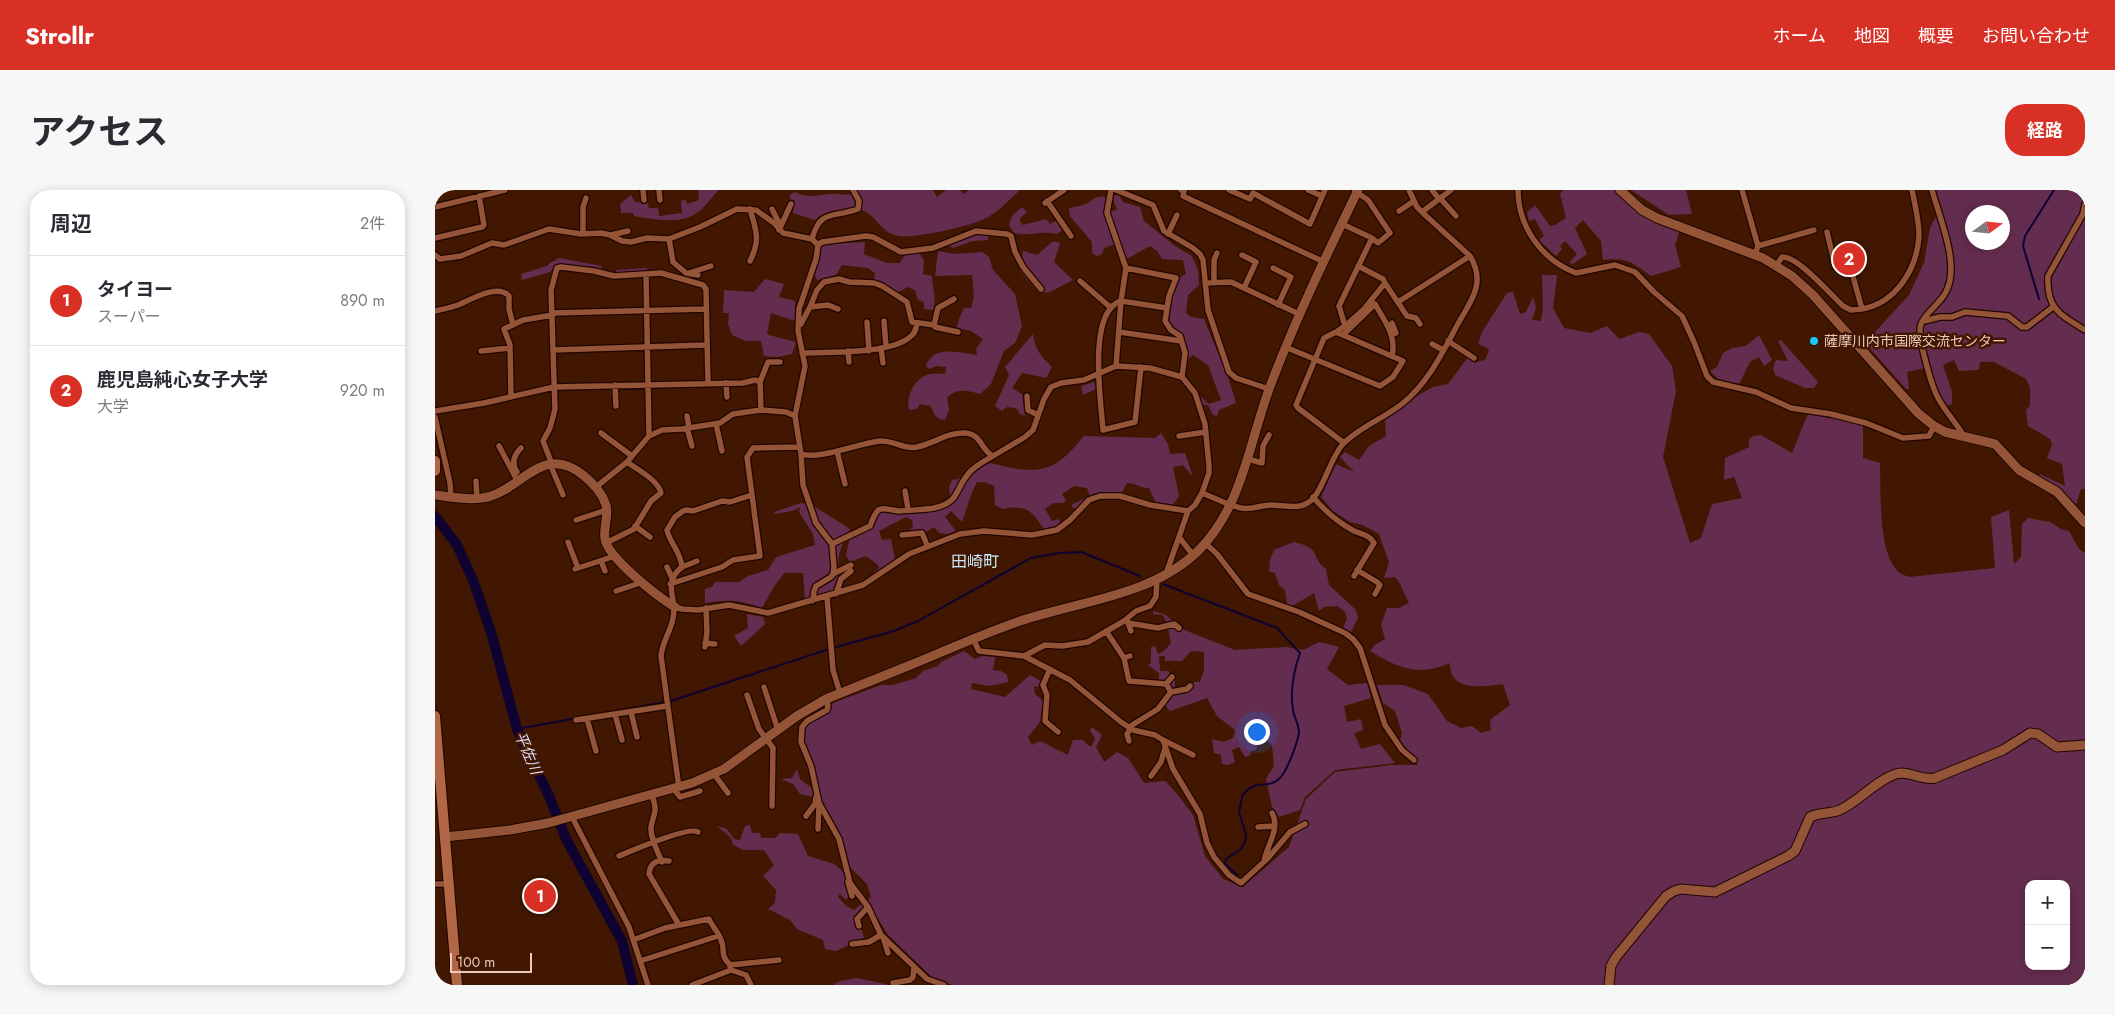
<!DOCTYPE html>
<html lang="ja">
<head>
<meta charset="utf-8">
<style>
  :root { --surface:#fff; --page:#f7f7f7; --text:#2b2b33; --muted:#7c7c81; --line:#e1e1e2; --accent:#d93025 }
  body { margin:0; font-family:Jost,"Noto Sans JP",sans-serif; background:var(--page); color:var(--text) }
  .controls { position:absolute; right:15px; bottom:15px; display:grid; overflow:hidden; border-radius:10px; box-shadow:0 2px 12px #0003 }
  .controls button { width:45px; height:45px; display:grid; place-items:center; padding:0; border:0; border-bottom:1px solid var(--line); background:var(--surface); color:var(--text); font:25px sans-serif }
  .compass { position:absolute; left:1530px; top:15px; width:45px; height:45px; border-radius:50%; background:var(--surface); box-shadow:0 2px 12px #0003; rotate:75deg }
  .scale { position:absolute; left:15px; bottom:12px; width:82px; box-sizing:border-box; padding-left:5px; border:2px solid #eec9ba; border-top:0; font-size:14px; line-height:18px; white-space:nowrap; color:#eec9ba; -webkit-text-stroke:4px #421702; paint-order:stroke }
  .you { position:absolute; left:821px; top:541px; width:18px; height:18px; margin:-12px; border:4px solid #fff; border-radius:50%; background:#1a73e8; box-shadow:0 0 0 8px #1a73e833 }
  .badge { display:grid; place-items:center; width:32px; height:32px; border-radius:50%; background:var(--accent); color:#fff; font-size:16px; font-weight:700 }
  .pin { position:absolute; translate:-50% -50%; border:2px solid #fff; box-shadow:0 1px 5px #0006 }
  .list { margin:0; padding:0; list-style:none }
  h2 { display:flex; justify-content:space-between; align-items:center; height:65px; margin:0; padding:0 20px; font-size:21px }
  h2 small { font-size:16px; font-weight:400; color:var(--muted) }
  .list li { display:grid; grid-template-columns:32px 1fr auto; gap:15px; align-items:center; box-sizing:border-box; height:90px; padding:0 20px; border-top:1px solid var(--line) }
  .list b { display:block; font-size:19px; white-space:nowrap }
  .list p { margin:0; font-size:16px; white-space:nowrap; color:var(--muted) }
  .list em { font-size:16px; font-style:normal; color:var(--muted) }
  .map { position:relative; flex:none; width:1650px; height:795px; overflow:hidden; border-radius:20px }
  header { display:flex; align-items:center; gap:30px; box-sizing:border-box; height:70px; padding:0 25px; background:var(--accent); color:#fff }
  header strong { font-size:24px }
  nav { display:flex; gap:28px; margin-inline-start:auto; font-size:18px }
  .intro { display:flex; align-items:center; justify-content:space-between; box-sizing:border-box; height:120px; padding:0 30px }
  h1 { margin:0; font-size:35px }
  .button { padding:12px 22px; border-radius:20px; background:var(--accent); color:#fff; font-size:18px; font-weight:700 }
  main { display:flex; gap:30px; padding:0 30px }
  aside { flex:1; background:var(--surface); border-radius:20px; box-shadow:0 2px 12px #0003 }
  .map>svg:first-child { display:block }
</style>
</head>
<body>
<header>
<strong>Strollr</strong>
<nav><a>ホーム</a><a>地図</a><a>概要</a><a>お問い合わせ</a></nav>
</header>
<div class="intro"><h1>アクセス</h1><a class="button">経路</a></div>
<main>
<aside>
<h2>周辺<small>2件</small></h2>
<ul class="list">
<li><span class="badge">1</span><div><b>タイヨー</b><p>スーパー</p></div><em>890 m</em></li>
<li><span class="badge">2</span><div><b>鹿児島純心女子大学</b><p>大学</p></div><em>920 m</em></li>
</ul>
</aside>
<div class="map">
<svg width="1650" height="795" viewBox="0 0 1650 795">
  <rect width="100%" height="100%" fill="#421702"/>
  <!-- green -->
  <path fill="#642d4f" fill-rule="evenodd" d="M263 0H284C278 5 274 12 268 18 250 36 222 30 199 26L198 23H186L185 14 196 5 200 12H212L214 18H223L224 26 247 23 246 11 250 9 252 14 264 10Z
    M423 0H498L502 7 511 0H525L529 4 534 0H585C574 10 563 23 549 29 536 36 477 49 463 46 438 41 443 12 404 20 395 21 387 23 380 30L358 23 360 11 355 9V5L360 2C372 9 383 5 396 4 407 3 415 8 423 0Z
    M1128 0H1179L1216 30 1244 42 1240 55 1246 77 1216 86C1198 73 1192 67 1168 70L1166 51 1148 30 1140 38 1152 64 1138 74 1134 73 1142 64 1130 51 1125 56 1127 59 1121 66 1104 50 1109 46 1100 29 1094 31 1092 22 1100 15 1115 36 1120 35 1131 28 1125 4Z
    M1196 0H1251L1257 24 1234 25Z
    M1501 0H1650V299H1646L1641 314 1626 301 1604 286 1605 284 1630 296 1627 274 1612 268 1617 255 1615 249 1593 236 1591 220 1595 216V197L1591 189 1559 172H1545L1544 180 1524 181 1519 170 1508 175 1517 202V214L1512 216 1505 206 1494 177 1472 182 1474 199H1471L1430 153 1474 105 1489 73 1495 38 1506 17ZM1538 22H1568V52H1538Z
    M683 4 688 12 705 17 709 31 740 56 757 66 763 80 764 95 753 105 751 123 756 127 769 129 794 190 801 213 784 220 782 226 778 225 773 215H768L765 210 766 207 774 214 786 210 773 175 758 165 753 169 747 144 734 133 737 106 744 88 751 84 748 70 727 69 722 61 715 56 690 70 684 53 669 58 667 64 662 66 657 63V52L635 26 634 18C639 17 646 16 651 14 658 11 660 5 670 7V22L682 20 677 7Z
    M587 17 592 22 585 28V32L588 35 611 29 615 34 621 31 627 40 622 44C605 40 594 47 579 43L574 35 577 26Z
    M541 44 553 45V50L538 51 518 58 512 55Z
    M618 51 625 53 619 72 638 90 615 102 604 103 585 81 588 61 602 65Z
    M430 52 429 64 452 73H465L471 63H484L489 70 488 84 497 86C497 97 502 110 498 120L489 119V112L483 110 480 100 473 97 463 102 439 89 440 83 433 78 407 75 401 85 382 90 380 86 385 56 391 54Z
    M503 61 520 64 547 62 554 67 558 80 580 104 587 136 580 153 569 161 556 194 545 204C534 201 521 197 512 208L514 220 510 230C501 229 499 225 496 216L485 214 482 219 474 220C471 208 478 191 490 186 496 183 503 184 510 184L511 177 501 176 494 179 491 176C498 154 525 163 542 165L541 159 548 149 536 141 522 138 524 129 529 118H536L539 107 537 85 500 86Z
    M124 68 167 76 166 80 129 74 122 75 115 82 87 90 86 84 112 76 115 73Z
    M212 78V81L181 83V80Z
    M1107 85H1122L1118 118 1129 138 1155 143 1172 136 1184 149 1204 142 1214 144 1237 176 1241 201 1228 267 1255 353 1266 348 1277 314 1307 308 1299 287 1289 290 1290 268 1314 257V250L1318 246 1326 245 1357 263 1373 224 1428 234V268L1445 273C1446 299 1443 359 1461 379 1464 384 1469 385 1474 387L1560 378 1556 327 1574 320 1579 374 1586 367 1587 334 1593 328 1615 332 1626 339 1634 341 1644 359 1650 363V795H517L497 787 453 745 432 711 436 707 432 694 415 677 410 658 387 611 368 551 369 538 375 532 395 521 398 513 446 495H458L481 488 488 481 503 476 506 472 529 461 540 469 547 466 560 467 558 480 566 481 572 485 573 492 554 496 537 493 536 499 570 507 595 485 606 491 605 496 599 497 600 504 608 511 605 532 593 547 597 555 605 551 633 565 638 550H648L654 556H657L660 548 655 541 657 537 667 545 661 557 669 572 682 562 693 568 709 593 730 591 743 605 758 625 770 666 788 689 808 697 854 657 871 609 900 582 957 575H983L965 550 967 543 960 521 948 513 942 495H968L993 504 1012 531 1026 538 1037 536 1046 543 1056 540 1055 530 1075 515 1068 494C1049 497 1014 502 1015 473 982 487 964 478 935 461L940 455 950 449 946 435 952 418H964L974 413 965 394 960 387 949 388 954 372 944 344 928 335 915 332 898 321 886 307 901 274 919 282 905 267 910 262 924 270 934 256 951 246 950 230 982 206 998 197 1013 194 1033 167 1040 173 1051 169 1054 159 1043 154 1047 142 1072 103 1078 102 1085 124 1091 122 1098 107 1101 118 1097 130 1106 131 1108 118ZM1594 694H1631V776H1594Z
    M330 89 349 94 344 107 360 111V131L336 123 332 143 334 145 361 152 357 164 342 167 329 166 326 151H311L297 145 293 134 294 123H288L289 100 319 102Z
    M598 144C600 160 606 166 617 177L611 188 587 183 577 198 587 204 590 226 585 224 581 218 572 217 567 221 560 216 574 185 570 177Z
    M1324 145 1337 170 1329 176 1324 167 1315 172 1304 194 1284 190 1275 181 1282 177 1288 163 1297 158 1311 156Z
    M1346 150 1383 192 1379 198H1370L1340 185 1338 178 1341 170 1353 171 1343 151Z
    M659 192 661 199 648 205 646 196Z
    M726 243 733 254 735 264 750 263 758 287 748 275 738 277 744 306 738 315 721 313 714 298C705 298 700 293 692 293L686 304C664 301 657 307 639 319L636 315 655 306 652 298 639 296 627 304 631 311 628 313H619L610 319 617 331 624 329 625 335 611 342C597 322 594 314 568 319L560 315 559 296 550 292H542L536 305 527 332 516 321 510 327 521 341 513 344 504 343 499 337 491 342 487 339 473 341 478 337 477 330 471 327 444 341 447 350 456 349 460 370 439 386 437 384 444 378 442 374 431 366 415 372 411 365 415 347 439 337 443 325 448 321 501 320 516 314 514 297 517 290 534 287 541 279 555 273C571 277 593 283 610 278 626 274 639 258 649 246L720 248Z
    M366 313 377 315 415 339C408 353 399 369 406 384L399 402 370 409 368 383H349L338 398 327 418C305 410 293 409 270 413V399L277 397 280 392H304L313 386 333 380 341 367 380 355 378 344 364 322 365 317 357 321 340 324 339 322Z
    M859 352C887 358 875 367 891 379L894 395 921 420 923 428 916 442 908 438 912 429 910 422 902 416 889 417 884 421 879 403 857 416 852 414 850 400 844 395 840 383 834 381 835 370 839 360Z
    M718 421 731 425 747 439 800 460 852 457 868 460 884 452 904 457 892 479 913 495 932 493 936 508 909 516 912 532 926 529 928 540 919 543 926 559 945 554 960 573 900 580 870 607 865 620 844 627 837 617 831 589 839 576 837 555 831 550 824 549 821 560 816 561 815 566 810 567 804 557 797 560 800 572 793 575 787 574 786 565 779 563 777 549 789 552 798 548 800 540 782 526 772 508 735 521 730 515 738 504 734 496H709L708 495 724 494V483L713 475 716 473V457L720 456 723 464 730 460 736 453 732 433 728 425 718 424ZM756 461 769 462V481L765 492H759L755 498 740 497V490H735L734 481H725L724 466H730V471H747Z
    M312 424 328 427 330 434 306 456 299 446 313 438Z
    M362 579 365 589 379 600 378 607 365 604 358 594 346 589 357 588Z
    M315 635 317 643H325L326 648H340L345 643 363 644 373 666 399 674 408 682 411 688 409 694 414 706 411 710 405 704 403 707 411 716 419 720 427 714 430 718 419 729 421 738 426 739 429 748 401 761 390 759 388 750 362 739 355 730 333 719 340 713 341 700 328 686 339 675 329 660H308L298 655 296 648 282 636 292 639 299 649 305 650 310 636Z
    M422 788 454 795H398L405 791Z"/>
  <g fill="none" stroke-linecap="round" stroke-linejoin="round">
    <!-- stream -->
    <path stroke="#0e0232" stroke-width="2" d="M1604 109 1588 56 1590 46 1619 0
      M728 394 842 438 865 463C859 480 855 501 858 520 859 527 864 535 864 542 863 552 852 581 845 588 835 598 825 592 817 597 814 598 811 602 808 604L804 622 811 645 810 652 806 659 791 669 790 673 803 686
      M82 539 236 511 394 459 459 441 483 431 596 368 625 363 646 362 705 386"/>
    <!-- river -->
    <path stroke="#0e0232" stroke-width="10" d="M0 326 22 355 38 390 56 442 82 539 114 606 131 649 187 751 198 795"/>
    <!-- street casing -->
    <g stroke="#210500" stroke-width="8">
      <path id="street" d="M208 0 209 10
        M224 0 225 10
        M676 0 672 23 691 78 686 111 681 176
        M681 0 718 15 729 41 758 58 765 64 768 70 773 120 794 182 801 188 834 199
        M746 0 749 1 748 6 889 72
        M794 0 815 9 818 3 875 34 890 0
        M873 0 887 6
        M997 0 1004 9
        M1083 0C1083 37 1107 70 1141 83L1180 75 1200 82 1219 102 1247 126 1259 152 1272 186 1278 192 1321 202 1356 218 1396 224 1431 233 1468 248 1494 246 1499 236
        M1307 0 1323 56
        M1497 0C1504 26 1520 63 1515 90 1511 112 1493 118 1486 134 1481 144 1497 197 1503 208 1510 221 1521 233 1529 246
        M920 1 933 10 955 43 943 53 937 48
        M1005 8 1021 26
        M612 11 636 46
        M610 13 629 0
        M1650 14 1648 24 1613 86C1611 118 1625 125 1650 140
        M0 17 70 0
        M315 19C321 41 326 49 315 71
        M337 19 345 35
        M964 21 979 11
        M987 22 1016 0
        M344 40 356 14
        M1392 42 1400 76 1414 72 1427 119C1461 113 1482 79 1484 46 1484 30 1480 15 1477 0
        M148 44V17L151 8
        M733 44 742 25
        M176 45 193 41
        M0 48 47 37 49 35 44 6
        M234 49 238 72 251 83 263 85
        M377 49C385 19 398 28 423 19L424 11 418 0
        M383 55 387 52 431 46 438 47 466 62 498 58 541 41 572 44 576 46 580 62 588 77 606 99
        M0 65 5 69 26 66 57 53 69 55 114 39 146 44 166 43 175 45 187 51 196 52 212 48 234 49 265 37 302 19 321 20 339 33 348 43 377 49 383 55
        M807 65 821 72 809 98
        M1320 65 1323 56 1379 40
        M1341 76 1347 67C1363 66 1396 105 1408 116L1416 120 1427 119
        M691 78 741 88 734 106 730 131 736 140 745 146 750 163 747 187
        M838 78 856 87 843 115
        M254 83 276 76
        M211 84 214 246
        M645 91 675 117
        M770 93 796 92 864 124
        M779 93V70L782 63
        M950 93 972 126 981 128 985 134
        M963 112 1035 66
        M375 117 382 100 389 92 404 89 414 92 439 93 447 96 472 112 477 132 499 135 503 118 519 109
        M0 121C8 119 15 118 23 115 35 110 63 93 74 106V119L78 135
        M118 123 270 119
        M449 131 451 157
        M1489 131 1505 127H1517L1530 122 1573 126 1587 137H1592L1618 117
        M432 132 434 161
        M366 134 375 117 393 115 403 119
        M499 135 500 137 523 142
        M910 136 929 119 950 93 948 89 923 76
        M684 142 746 151
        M901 142 910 136 904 116 937 48 907 34
        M908 145 940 114C949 130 962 146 957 166
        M956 145 961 143 957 133
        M1013 151 1039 168
        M997 154 1008 160
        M850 157 945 196 958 187 968 171 901 142 889 148 861 215 863 218 909 253
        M446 158 448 173
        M118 160 271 155
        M46 161 75 158
        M413 161 414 172
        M367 163C393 162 456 164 475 147 480 144 481 139 482 133
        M706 177 700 232 668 240C666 212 652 121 686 111L732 118
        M325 192 333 172H345
        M291 193 292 207
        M180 195 181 216
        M592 206 593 220 603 225
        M76 207 75 155 69 139 88 130 118 125
        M0 221 49 213 119 197 308 193 320 190 325 192 326 220
        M252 226 254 238
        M0 227 15 293 16 307
        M281 234 287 261
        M252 238 257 256
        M166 243 197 266
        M744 246 771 242
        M64 256 82 290
        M402 261 410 294
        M813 269 827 273 828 256 834 245
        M115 274 128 305
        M117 274 108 251 115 238 120 219 116 100 122 78 126 77 159 81 179 86 226 83 268 95 271 99 273 193
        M82 282C76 273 79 265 86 258
        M41 291 42 308
        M161 297 192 272 214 246 227 240 247 239 285 233 298 224 326 220 351 222 360 226
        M470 301 473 319
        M767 303C780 308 793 315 806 318 817 320 826 315 836 315 849 315 863 320 874 312 887 304 895 268 908 254 924 237 950 228 968 213 994 192 1008 161 1024 132 1030 121 1038 110 1041 98 1044 86 1041 76 1035 66L989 24 982 17 974 0
        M878 307C889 320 904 333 919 341 926 344 935 345 939 353L919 386
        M141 330 172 320
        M200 336 215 347
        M467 345 487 343 492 355
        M744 347 758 365
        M133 352 143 378
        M171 353 199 339 216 311 226 303C223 290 203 280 192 272
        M770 353 782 364 813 404 864 422 910 443 918 449 925 458 950 535 967 560 979 570
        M397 354 435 336C443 314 444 318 464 321 466 321 497 319 499 318 525 312 519 301 533 284 539 276 550 271 558 266
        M166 371 170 381
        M232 377 237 388
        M247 377 262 371
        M140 379 180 366
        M922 380 942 392 945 395 940 404
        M398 384 416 375
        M731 384 753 321
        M235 394 287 377 298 370 325 366 317 305
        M181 401 208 392
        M401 404 406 389 416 381
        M392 407 398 480 405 503
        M378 411 379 401 381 396 396 387 398 384 399 377 397 354 381 333 368 295 366 264 360 226 370 176 363 141 364 119 381 69 383 55
        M240 417 247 419 263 420 294 415 333 423 428 395 474 364 525 344 549 341 597 345 622 340 635 330 654 310 665 306H685L715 315 753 321 760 315 767 303 774 283V276L770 234 760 203 747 187 715 178 681 176 649 190 626 193 616 197 609 209 598 240 590 247 558 266C546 261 547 244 530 243 513 242 498 254 482 257 470 260 458 250 445 251 424 253 385 270 366 264
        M692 430 696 441
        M693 433 723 438 739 434 744 438
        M671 441 689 468 695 466
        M538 449 544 461 589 466 610 455 627 456 653 452 689 431 701 421 715 416 721 407 722 389
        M270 453 280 454
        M270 457 272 442 271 418
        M589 466 635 490 686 532 698 540 720 545 728 550 738 579 765 624 772 653 779 667 794 685 806 693 833 668 855 642 870 634
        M689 468 694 491 731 494 736 502 723 519 694 537
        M615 479 608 495 612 505 610 531 623 542
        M731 494 737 487
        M329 497 343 540
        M736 502 752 499 755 496
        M312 505 324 539 338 558 337 616
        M391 509 393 515 392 520 372 531 367 537 366 552 376 576 384 613 404 649 415 693 433 717 446 745 492 789 509 795
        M196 522 202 547
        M180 524 187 550
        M152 529 161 561
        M141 530 232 516
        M728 550 758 565
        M694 551 692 544 696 538
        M279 584 293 603
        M716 586 726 572 730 558
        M244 598 226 466C227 452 236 441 238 428 243 407 226 394 247 377 245 360 235 354 232 340L240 327 248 321 252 320 258 321 287 311 295 312 317 305 312 267 318 258 364 257
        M239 599 245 607 265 601
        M217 605C223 623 219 621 216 637 215 648 223 662 227 672
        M371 626 380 614 381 607
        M137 627 194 737 213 795
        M823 637 839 636
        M383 639 384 615
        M184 666C196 661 254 636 263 642
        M234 671C223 669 215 672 214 684L244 735
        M829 672C831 656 846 639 837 623
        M413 692 417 706
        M0 694H13
        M424 736 422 729 433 717
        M448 747 453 763
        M198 750 230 738 274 729C277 736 284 743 286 750 291 761 284 764 295 775
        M417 754 434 752 446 745
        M205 771 283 746
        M295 778V775L344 770
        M458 793 475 790 478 787 479 777
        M257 795 296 780 311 785 316 795"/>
    </g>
    <!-- secondary casing -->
    <g stroke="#210500" stroke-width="11">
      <path id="secondary" d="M1185 0 1207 20 1222 28 1328 68 1357 86 1378 105 1483 223 1499 236 1510 242 1560 254 1584 280 1622 302 1650 333
        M0 305C17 307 36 311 53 307 88 298 108 253 148 285 158 293 167 302 171 315 174 326 168 338 170 349 173 368 223 407 240 417
        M10 647 75 640 113 633 257 593 289 579 362 526 391 509C418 498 445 487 473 476 510 461 547 444 585 431 644 411 719 406 765 359 809 313 814 251 836 194 861 128 892 64 923 0
        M1174 795 1176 776 1181 767 1231 706 1239 701 1246 699 1280 702 1353 666 1360 661 1375 627C1385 622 1395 624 1405 620 1424 611 1442 590 1461 584 1474 580 1486 591 1500 588L1568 560 1595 543 1603 544 1622 557 1650 555"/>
    </g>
    <!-- primary casing -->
    <g stroke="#210500" stroke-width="12">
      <path id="primary" d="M0 271V281
        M0 526 22 795"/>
    </g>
    <!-- street -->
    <use href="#street" stroke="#935438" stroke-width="5.5"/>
    <!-- secondary -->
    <use href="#secondary" stroke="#935438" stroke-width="9"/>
    <!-- primary -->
    <use href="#primary" stroke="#b16746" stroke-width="10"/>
  </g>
  <!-- markers -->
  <circle fill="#16cafb" stroke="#421702" stroke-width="2" cx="1379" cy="151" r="5"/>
  <g text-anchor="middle" stroke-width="5" stroke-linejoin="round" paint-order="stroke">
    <!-- poi labels -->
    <g font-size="14" fill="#eec9ba" stroke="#421702" text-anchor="start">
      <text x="1389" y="156">薩摩川内市国際交流センター</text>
    </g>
    <!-- water labels -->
    <g font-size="15" font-style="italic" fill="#dbdcf6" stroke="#421702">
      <text transform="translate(93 563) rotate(67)" y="5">平佐川</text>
    </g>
    <!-- quarter labels -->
    <g font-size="16" fill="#c8e9f7" stroke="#421702">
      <text x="540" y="377">田崎町</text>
    </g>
  </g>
</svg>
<div class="controls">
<button>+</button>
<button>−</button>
</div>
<svg class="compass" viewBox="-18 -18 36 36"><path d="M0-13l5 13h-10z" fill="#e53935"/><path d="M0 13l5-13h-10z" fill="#7c7c81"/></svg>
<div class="scale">100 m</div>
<div class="you"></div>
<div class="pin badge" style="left:105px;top:706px">1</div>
<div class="pin badge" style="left:1414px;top:69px">2</div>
</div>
</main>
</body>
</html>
